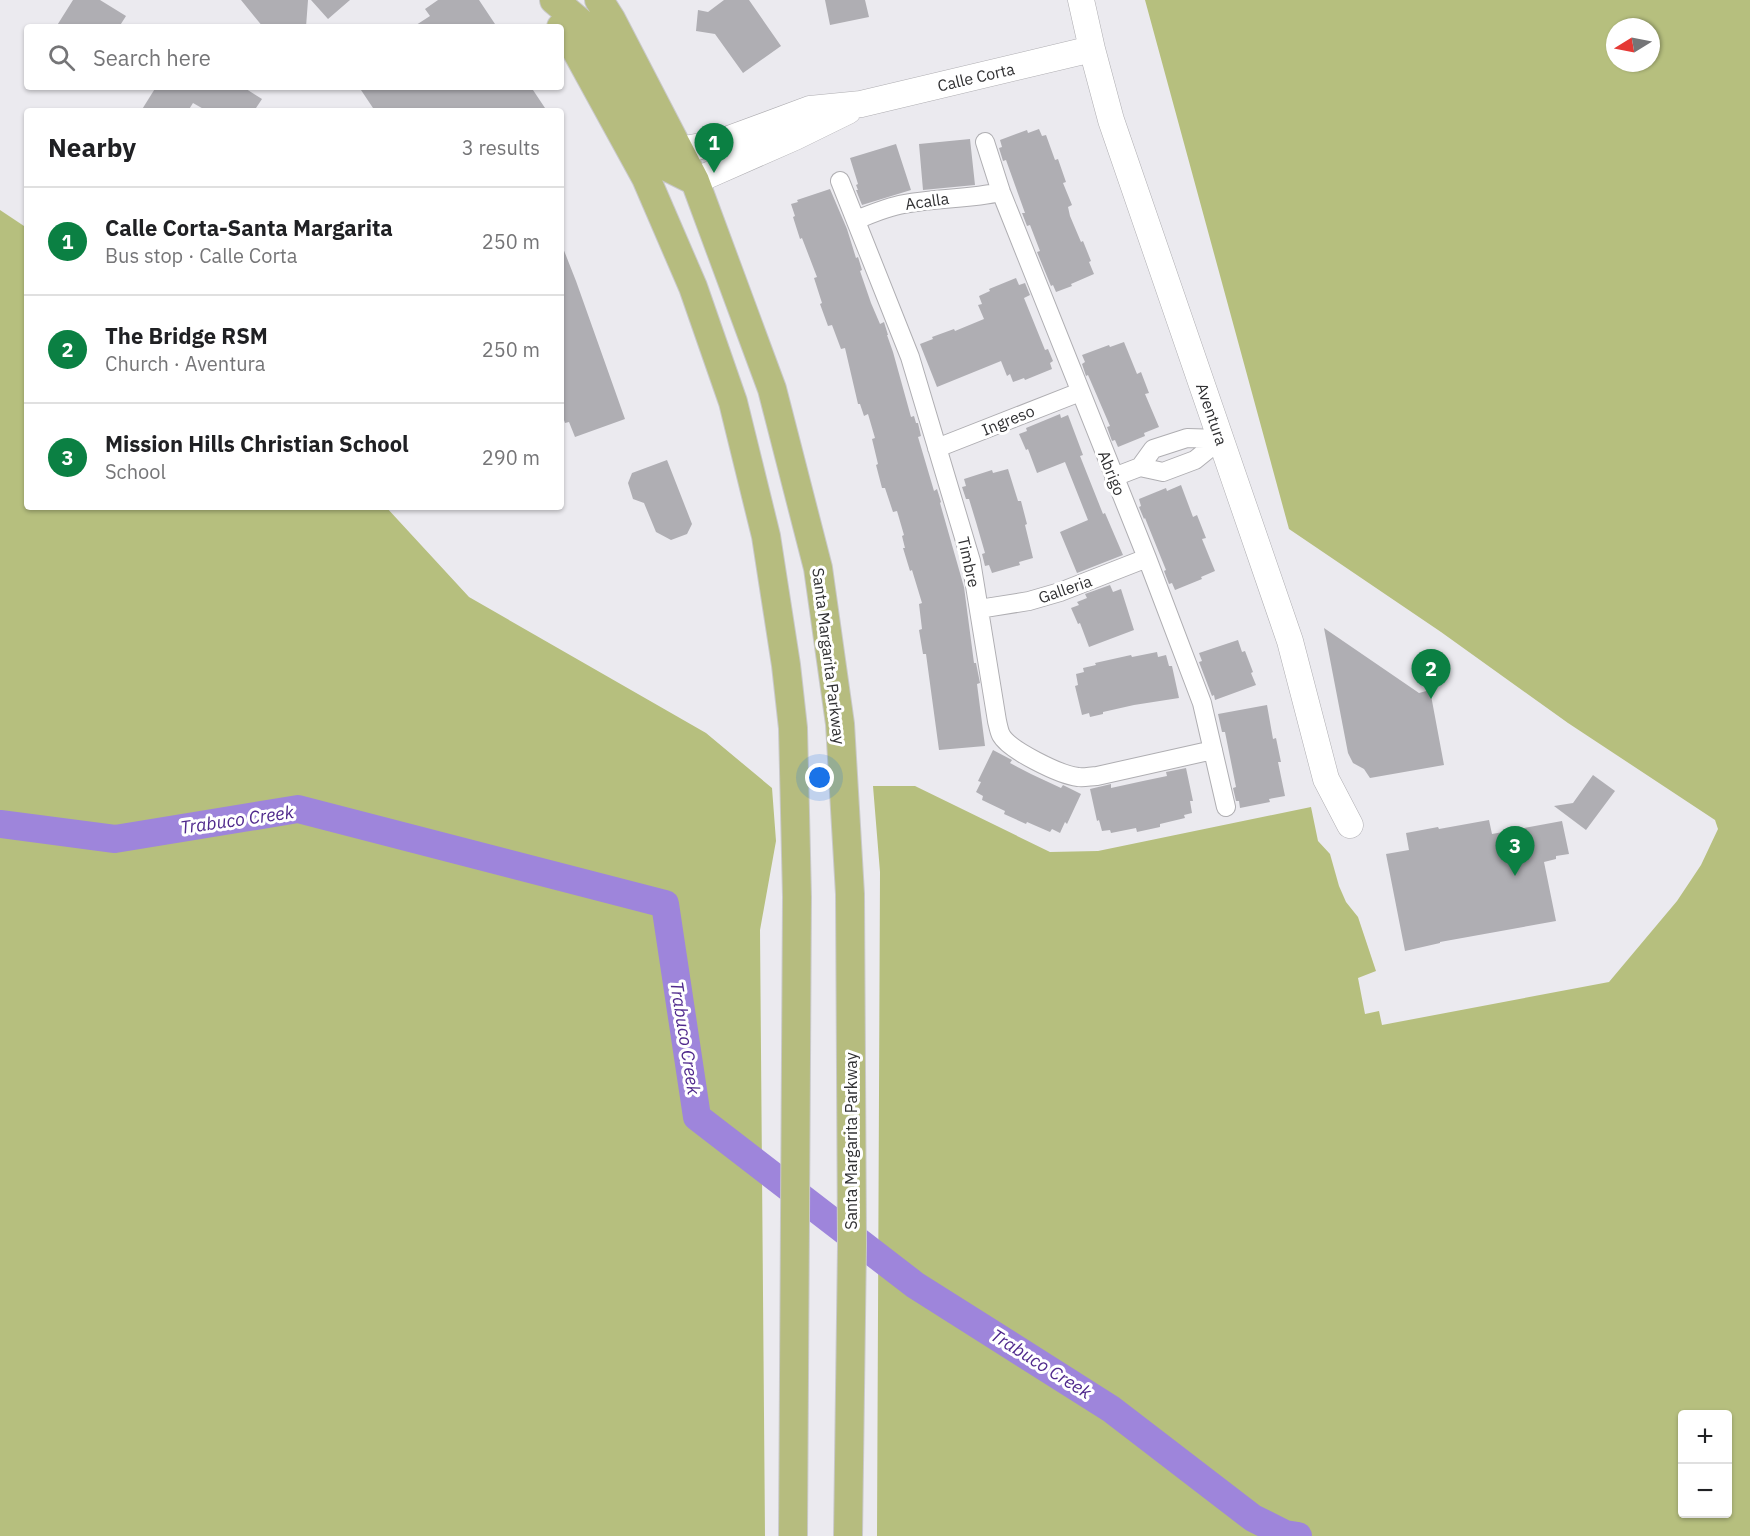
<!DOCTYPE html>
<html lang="en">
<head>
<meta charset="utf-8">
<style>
  :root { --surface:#fff; --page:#f2f2f2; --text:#202124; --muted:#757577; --line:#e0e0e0; --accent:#0b8043 }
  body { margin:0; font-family:"IBM Plex Sans",sans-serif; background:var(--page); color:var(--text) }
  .controls { position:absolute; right:18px; bottom:18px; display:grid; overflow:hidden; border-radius:6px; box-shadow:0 2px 4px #0004 }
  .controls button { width:54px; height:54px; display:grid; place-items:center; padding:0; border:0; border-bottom:2px solid var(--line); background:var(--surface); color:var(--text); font:30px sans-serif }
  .compass { position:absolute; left:1606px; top:18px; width:54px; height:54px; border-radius:50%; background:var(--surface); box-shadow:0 2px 4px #0004; rotate:260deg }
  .you { position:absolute; left:820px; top:778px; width:21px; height:21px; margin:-15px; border:4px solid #fff; border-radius:50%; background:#1a73e8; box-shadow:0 0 0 9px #1a73e833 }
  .badge { display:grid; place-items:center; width:39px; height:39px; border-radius:50%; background:var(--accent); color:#fff; font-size:20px; font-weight:700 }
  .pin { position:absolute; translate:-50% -50px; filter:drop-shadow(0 2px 3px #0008) }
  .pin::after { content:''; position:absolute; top:32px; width:21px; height:18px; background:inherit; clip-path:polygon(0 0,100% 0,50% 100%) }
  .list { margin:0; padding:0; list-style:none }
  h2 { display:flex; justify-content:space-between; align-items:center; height:78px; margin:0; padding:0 24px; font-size:26px }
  h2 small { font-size:20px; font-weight:400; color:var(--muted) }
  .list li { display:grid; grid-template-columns:39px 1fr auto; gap:18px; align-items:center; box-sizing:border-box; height:108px; padding:0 24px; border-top:2px solid var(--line) }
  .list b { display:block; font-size:22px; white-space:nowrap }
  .list p { margin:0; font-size:20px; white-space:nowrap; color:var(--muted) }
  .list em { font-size:20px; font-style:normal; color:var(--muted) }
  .icon { flex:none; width:33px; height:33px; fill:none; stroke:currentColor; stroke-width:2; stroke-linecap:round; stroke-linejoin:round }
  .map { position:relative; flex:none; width:1750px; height:1536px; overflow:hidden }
  .search { position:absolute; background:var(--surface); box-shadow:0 2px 4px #0004; left:24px; top:24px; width:540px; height:66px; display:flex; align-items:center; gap:15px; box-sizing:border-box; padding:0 21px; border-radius:6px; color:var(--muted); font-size:22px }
  .panel { position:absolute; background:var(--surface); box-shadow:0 2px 4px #0004; left:24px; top:108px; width:540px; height:402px; border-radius:6px }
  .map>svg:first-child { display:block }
</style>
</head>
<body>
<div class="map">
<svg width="1750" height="1536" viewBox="0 0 1750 1536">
  <rect width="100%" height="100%" fill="#ebeaef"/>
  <!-- green -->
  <path fill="#b6bf7e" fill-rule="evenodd" d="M1145 0H1750V1536H877L880 872 873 786H915L1050 852 1098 851 1311 807 1318 841 1330 854 1339 886 1346 902 1358 917 1376 971 1358 978 1365 1014 1379 1011 1382 1025 1609 982 1677 901 1701 865 1718 829 1715 820 1568 723 1441 632 1289 529ZM1615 27H1651V63H1615ZM1682 1414H1728V1514H1682Z
    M0 210 27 228V507H386L469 597 706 733 772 788 776 841 760 930 765 1536H0Z"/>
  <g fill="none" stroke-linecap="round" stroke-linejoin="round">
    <!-- river -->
    <path stroke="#9e85db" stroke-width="28" d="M0 824 115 839 298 809 665 904 697 1117 915 1285 1111 1409 1253 1518 1285 1534 1298 1536"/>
  </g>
  <!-- building -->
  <path fill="#afaeb3" d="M73 0H100L126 16 119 27H56Z
    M241 0H308L306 27H263Z
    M311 0H350L328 19Z
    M438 0H479L497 27H413L430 16 425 9Z
    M724 0H749L781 46 743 73 715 34 696 31 698 10 708 12Z
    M825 0H865L869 17 830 25Z
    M156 87H243L262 99 254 111H207L193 103 188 111H141Z
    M359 87H531L547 111H375Z
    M1039 129 1042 136 1046 135 1055 160 1058 159 1066 182 1063 183 1072 205 1068 207 1070 216 1081 242 1083 241 1091 261 1089 262 1094 274 1071 284 1072 286 1056 292 1053 285 1051 286 1037 252 1040 251 1030 225 1027 226 1022 213H1025L1006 160 1003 161 999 148 1002 147 1000 140 1027 130 1028 133Z
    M970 139 975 185 923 190 919 144Z
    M896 144 911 190 862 205 856 190H858L856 185 858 184 850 158Z
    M830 189 847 229 856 258 858 257 862 270 860 271 871 303 880 324 884 322 888 335H887L893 352 911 417 914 416 916 423H918L921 436 918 437 934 491 937 489 941 502 940 503 964 587 974 663H976L980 683 977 684 985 746 939 750 926 654H923L919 630 922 629 919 604 922 603 912 570 910 571 903 548H905L902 536 904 535 897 511 893 512 885 488H882L876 465 878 464 872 439 875 438 868 414 864 416 860 404H858L845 348 841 349 832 325 828 326 820 304 822 303 814 278 817 277 802 238 800 239 793 217 795 216 791 204 798 202 797 200Z
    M561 248H563L576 281 625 419 575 437 569 422 565 423 561 411Z
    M1016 278 1019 285 1025 283 1030 295 1024 298 1045 350 1048 349 1053 361 1050 363 1052 369 1025 380 1024 378 1013 382 1010 374 1007 376 1001 361 937 387 920 344 933 339 932 337 954 329 955 331 984 319 978 305 982 304 979 296 990 291 989 289Z
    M1124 342 1137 374 1141 372 1149 393 1145 394 1159 427 1144 433 1145 436 1118 447 1115 440 1112 441 1107 427 1110 426 1088 375 1086 376 1082 364 1085 362 1082 355 1109 345 1110 347Z
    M1060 414 1061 418 1068 415 1083 455 1080 456 1103 514 1105 513 1123 555 1077 573 1060 532 1088 520 1065 462 1037 473 1028 449 1026 450 1019 434 1027 431 1026 428Z
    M667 460 692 524 687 534 671 540 656 532 644 503 633 499 628 483 632 473Z
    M1008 469 1018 501H1021L1027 524 1025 525 1033 558 1019 562 1020 565 992 573 989 565 985 566 982 554 985 553 976 522 969 499H966L962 487 966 486 964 479 992 470 993 473Z
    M1181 485 1193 517 1197 515 1206 538 1202 539 1215 571 1201 577 1202 579 1175 590 1172 583 1169 584 1164 571 1166 570 1145 518 1144 519 1139 507 1141 506 1139 499 1166 488 1167 491Z
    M1110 585 1113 592 1121 589 1134 630 1089 647 1080 623 1078 624 1071 608 1079 605 1077 602 1087 598 1085 594Z
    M1324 628 1419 693 1430 690 1444 765 1370 778 1364 769 1353 763 1348 753Z
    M1238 640 1242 652 1245 651 1253 672 1251 673 1256 685 1215 700 1214 695 1212 696 1199 662 1202 661 1199 653Z
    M1157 652 1158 657 1166 655 1169 666H1172L1179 698 1134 705 1103 712V714L1090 717 1089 713 1082 715 1075 686 1078 685 1076 674 1084 672 1083 668 1096 665 1095 663 1131 655 1132 657Z
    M1267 705 1273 739 1276 738 1281 762H1278L1285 796 1269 799 1270 802 1240 808 1239 801H1236L1233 788 1236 787 1225 732H1222L1218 714Z
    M993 750 1012 760 1010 763 1031 774 1061 788 1063 785 1081 794 1067 824 1065 822 1060 833 1052 829 1050 832 1027 822 1026 824 1004 814 1005 811 982 800 983 796 976 792 981 782 978 781Z
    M1186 768 1193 801H1190L1192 813 1184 815 1185 818 1160 824V827L1137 832 1136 828 1111 833 1110 830 1102 831 1099 820 1097 821 1090 789 1111 784V788L1143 781 1167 776 1166 772Z
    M1593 775 1615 791 1586 830 1554 806 1573 803Z
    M1489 820 1492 834 1562 821 1569 854 1556 856V859L1544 862 1556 921 1440 942V943L1405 951 1386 854 1409 850 1406 833 1438 827 1439 829Z"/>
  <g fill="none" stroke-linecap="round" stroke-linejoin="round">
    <!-- street casing -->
    <g stroke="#afaeb2" stroke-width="20">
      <path id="street" d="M985 142 1001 192 1147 558 1202 703 1226 807
        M840 181 910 357 971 561 997 721C998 725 999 731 1001 735 1009 750 1060 775 1078 777 1084 778 1091 776 1097 776L1213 750
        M856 220C871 214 887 207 904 204 936 198 969 199 1001 192
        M937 448 1080 392
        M1140 467 1153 449 1187 438 1221 439
        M1114 477 1140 467 1163 472 1195 460 1221 439
        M979 609 1029 601 1060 592 1147 558"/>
    </g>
    <!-- secondary casing -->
    <g stroke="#afaeb2" stroke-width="27">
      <path id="secondary" d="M1081 0 1092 49 1111 120 1290 641 1326 779 1350 825
        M679 150 718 143 810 109 861 104 1092 49
        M695 181 795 137 848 111"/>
    </g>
    <!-- primary casing -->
    <g stroke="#c9c9ca" stroke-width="30">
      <path id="primary" d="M554 0 587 28 655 156 667 167 695 181
        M599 0 611 19 695 181 772 389 818 568 840 724 850 894 852 1245 848 1536
        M561 27 572 43 646 178 693 287 733 402 766 536 786 665 793 728 797 897 793 1536"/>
    </g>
    <!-- street -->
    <use href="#street" stroke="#fff" stroke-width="18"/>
    <!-- secondary -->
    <use href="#secondary" stroke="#fff" stroke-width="26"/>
    <!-- primary -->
    <use href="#primary" stroke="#b6bc7f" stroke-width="28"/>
  </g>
  <g text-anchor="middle" stroke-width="6" stroke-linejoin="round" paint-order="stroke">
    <!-- street labels -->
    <g font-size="16" fill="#313133" stroke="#fff">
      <text transform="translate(976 77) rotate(-13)" y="6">Calle Corta</text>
      <text transform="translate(927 201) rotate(-8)" y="6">Acalla</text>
      <text transform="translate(1212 414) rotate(71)" y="6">Aventura</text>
      <text transform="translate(1008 420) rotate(-22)" y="6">Ingreso</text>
      <text transform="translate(1112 473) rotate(68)" y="6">Abrigo</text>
      <text transform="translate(969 562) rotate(77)" y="6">Timbre</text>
      <text transform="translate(1065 589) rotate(-19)" y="6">Galleria</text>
      <text transform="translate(829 656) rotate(83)" y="6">Santa Margarita Parkway</text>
      <text transform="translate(851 1141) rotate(-90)" y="6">Santa Margarita Parkway</text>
    </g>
    <!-- water labels -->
    <g font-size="18" font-style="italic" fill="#4f288c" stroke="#fff">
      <text transform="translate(237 820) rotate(-8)" y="6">Trabuco Creek</text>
      <text transform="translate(685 1038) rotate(81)" y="6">Trabuco Creek</text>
      <text transform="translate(1041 1364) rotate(32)" y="6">Trabuco Creek</text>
    </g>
  </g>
</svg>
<div class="controls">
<button>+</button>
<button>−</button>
</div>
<svg class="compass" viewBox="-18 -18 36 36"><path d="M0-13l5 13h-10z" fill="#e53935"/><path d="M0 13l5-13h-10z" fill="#757577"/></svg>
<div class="you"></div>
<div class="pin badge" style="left:714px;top:173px">1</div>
<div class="pin badge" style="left:1431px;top:699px">2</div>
<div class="pin badge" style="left:1515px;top:876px">3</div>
<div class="search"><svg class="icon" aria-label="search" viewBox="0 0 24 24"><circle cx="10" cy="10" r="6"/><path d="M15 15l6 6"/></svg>Search here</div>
<section class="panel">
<h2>Nearby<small>3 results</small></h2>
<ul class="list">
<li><span class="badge">1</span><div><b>Calle Corta-Santa Margarita</b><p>Bus stop · Calle Corta</p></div><em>250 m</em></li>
<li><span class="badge">2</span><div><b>The Bridge RSM</b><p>Church · Aventura</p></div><em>250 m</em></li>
<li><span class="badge">3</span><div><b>Mission Hills Christian School</b><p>School</p></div><em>290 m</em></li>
</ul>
</section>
</div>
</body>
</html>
